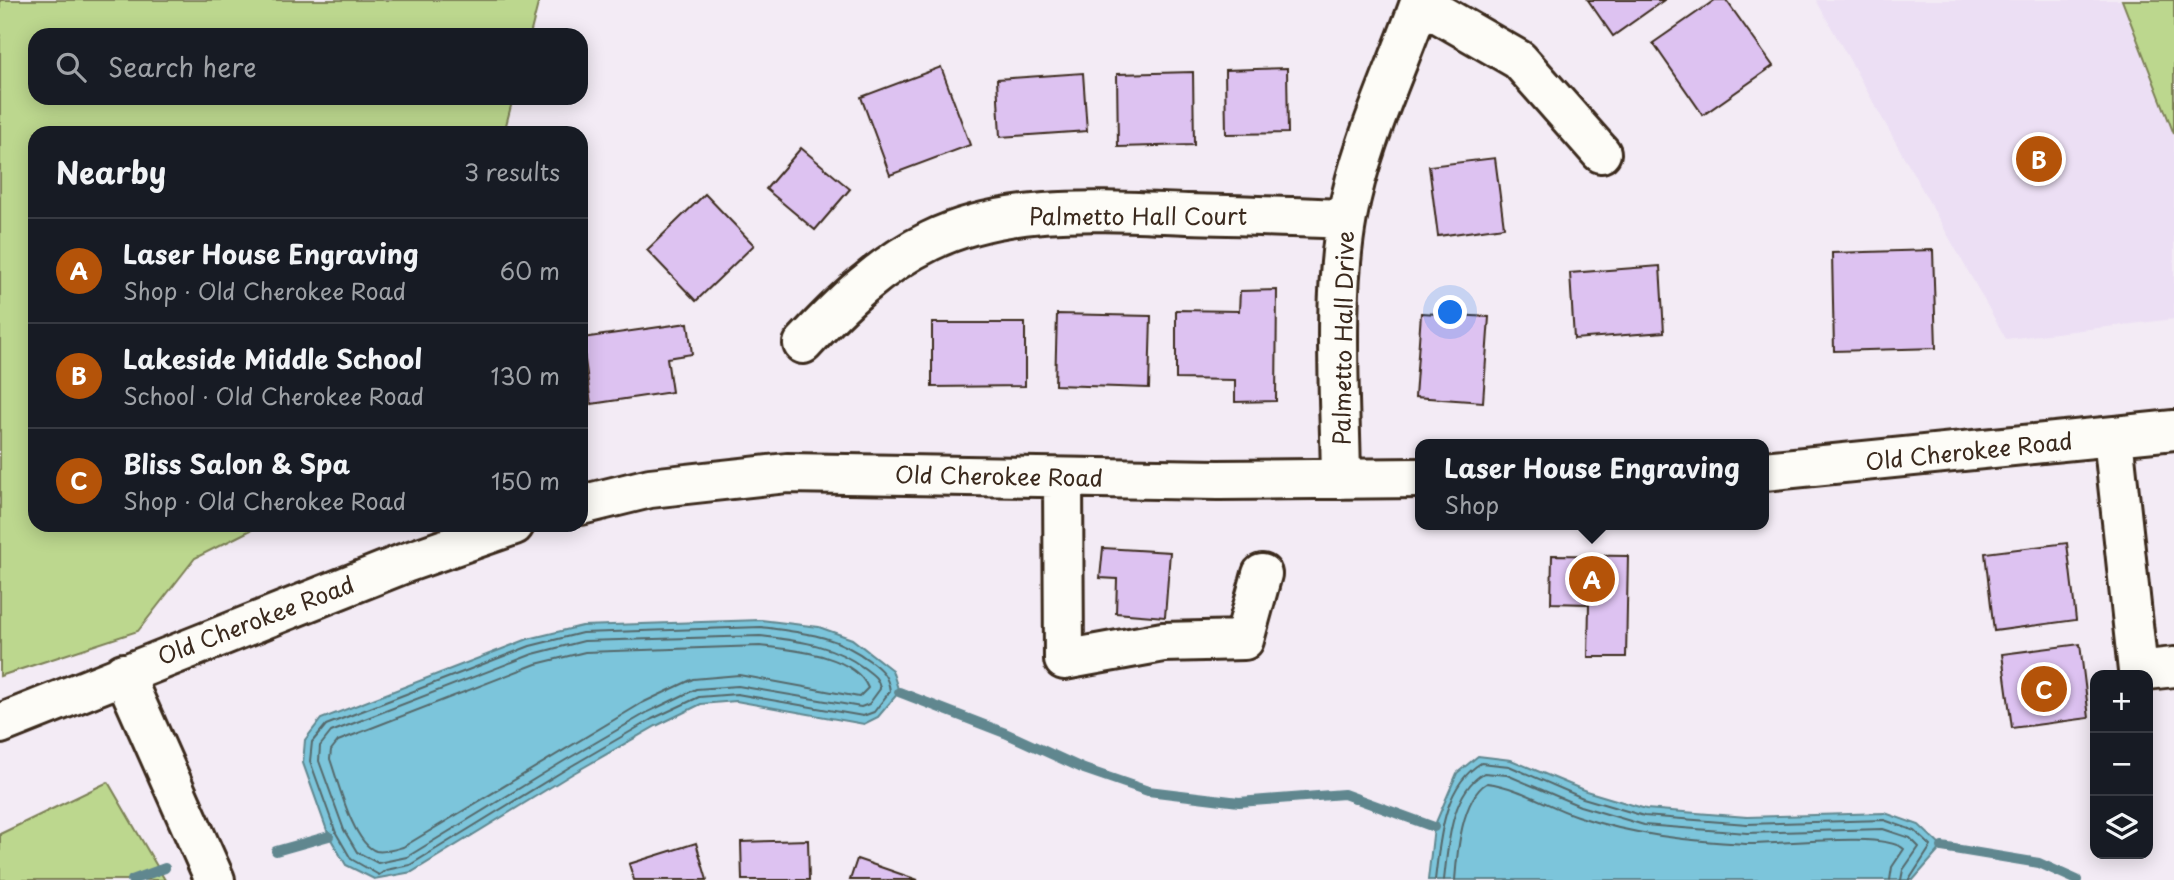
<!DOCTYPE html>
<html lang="en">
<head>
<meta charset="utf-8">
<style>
  :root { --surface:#171b24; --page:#20242c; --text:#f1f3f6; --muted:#9ea1a6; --line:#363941; --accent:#b45309 }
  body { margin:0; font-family:"Playpen Sans",sans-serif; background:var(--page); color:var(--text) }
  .controls { position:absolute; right:21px; bottom:21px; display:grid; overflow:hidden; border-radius:14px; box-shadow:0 4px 18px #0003 }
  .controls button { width:63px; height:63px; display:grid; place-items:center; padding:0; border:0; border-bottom:2px solid var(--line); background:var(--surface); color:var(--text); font:35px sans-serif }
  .you { position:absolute; left:1451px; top:313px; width:24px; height:24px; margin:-18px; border:5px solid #fff; border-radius:50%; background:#1a73e8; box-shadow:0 0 0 10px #1a73e833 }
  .badge { display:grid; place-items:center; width:46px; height:46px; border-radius:50%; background:var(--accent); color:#fff; font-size:23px; font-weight:700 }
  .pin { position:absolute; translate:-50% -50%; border:4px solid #fff; box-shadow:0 2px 7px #0006 }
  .popup { position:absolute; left:1415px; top:439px; width:354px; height:91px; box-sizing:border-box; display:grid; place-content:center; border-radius:14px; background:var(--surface); filter:drop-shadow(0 2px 5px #0005); font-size:23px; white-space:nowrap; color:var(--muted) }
  .popup b { font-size:26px; color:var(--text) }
  .popup::after { content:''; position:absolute; left:50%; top:100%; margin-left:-14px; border:14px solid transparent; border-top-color:var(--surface) }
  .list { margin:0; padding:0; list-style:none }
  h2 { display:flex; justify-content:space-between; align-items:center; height:91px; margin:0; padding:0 28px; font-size:30px }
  h2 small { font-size:23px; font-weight:400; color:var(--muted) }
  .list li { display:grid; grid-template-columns:46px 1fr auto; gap:21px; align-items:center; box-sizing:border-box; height:105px; padding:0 28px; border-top:2px solid var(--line) }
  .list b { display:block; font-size:26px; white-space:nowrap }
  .list p { margin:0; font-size:23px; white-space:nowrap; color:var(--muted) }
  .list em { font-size:23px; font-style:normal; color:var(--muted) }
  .icon { flex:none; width:38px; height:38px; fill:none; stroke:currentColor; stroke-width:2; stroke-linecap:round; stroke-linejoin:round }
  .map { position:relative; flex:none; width:2174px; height:880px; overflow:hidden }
  .search { position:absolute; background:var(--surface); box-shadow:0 4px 18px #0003; left:28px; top:28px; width:560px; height:77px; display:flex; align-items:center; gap:18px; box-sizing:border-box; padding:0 24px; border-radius:21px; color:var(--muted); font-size:26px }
  .panel { position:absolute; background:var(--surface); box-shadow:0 4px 18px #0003; left:28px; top:126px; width:560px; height:406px; border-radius:21px }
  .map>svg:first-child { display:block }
</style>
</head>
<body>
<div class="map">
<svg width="2174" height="880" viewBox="0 0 2174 880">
  <rect width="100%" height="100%" fill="#f3ebf5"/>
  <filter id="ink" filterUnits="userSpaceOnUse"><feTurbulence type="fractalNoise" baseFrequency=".0143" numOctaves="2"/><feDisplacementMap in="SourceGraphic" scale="14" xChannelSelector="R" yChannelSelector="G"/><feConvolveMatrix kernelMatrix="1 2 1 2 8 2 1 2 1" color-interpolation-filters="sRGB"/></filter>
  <g filter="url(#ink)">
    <!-- built -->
    <path fill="#ecdff4" d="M1816 0H2174V319L2006 339Z"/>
    <!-- green -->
    <path fill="#bcd78e" stroke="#7c8056" stroke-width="2" d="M0 0H539L530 35H35V98H513L504 133H35V525H261L195 558 138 631 0 676Z
      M2122 0H2174V134Z
      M108 782 165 880H0V834Z"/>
    <!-- water -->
    <path fill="#7bc5db" stroke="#61878f" stroke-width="2" d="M761 620 819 627 852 639 892 670 899 692 878 717 864 724 736 701 701 704 656 726 572 774 412 872 374 879 346 865 329 836 303 763 305 740 321 719 528 639 582 626Z
      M1478 756 1511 760 1586 791 1646 809 1747 817 1885 813 1919 825 1942 847 1913 880H1428L1434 827 1457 773Z"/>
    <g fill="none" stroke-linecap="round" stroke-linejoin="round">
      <!-- shore -->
      <path stroke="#55686a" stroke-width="2" d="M761 627C804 633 834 634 870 661 882 670 888 676 890 691L874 712 863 716 737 694 699 697 652 719 568 768 410 865 386 870 379 875 351 859 336 833 310 761 312 742 326 725 530 646 582 633Z
        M760 636C799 641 832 644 864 668 873 675 879 678 880 689L869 704 861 707 738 686 696 689 648 712 564 761 407 857 378 863 357 852 344 830 319 761 320 746 331 732 533 654 584 641Z
        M760 646C792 650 854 654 868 688L859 697 739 675 693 679 642 703 403 847C396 849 384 853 376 851 353 844 338 781 330 759L331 750 338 741 536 664 585 652Z
        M1435 880C1440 840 1443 786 1481 763L1509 766 1583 798 1644 816 1747 824 1884 820 1915 831 1931 846 1909 880
        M1444 880C1448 845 1451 792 1484 773L1507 775 1580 806 1644 825 1747 833 1883 829 1910 838 1919 847 1903 870 1901 880
        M1455 880C1457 853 1462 798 1487 783 1519 787 1547 806 1577 816 1632 835 1689 841 1746 844 1780 845 1882 831 1904 849L1892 867 1890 880"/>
      <!-- stream -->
      <path stroke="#61878f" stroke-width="10" d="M899 692 1005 733 1084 769 1148 791 1239 802 1344 794 1434 827
        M1942 847 2039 863 2077 880
        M276 851 329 836
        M132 880 165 868"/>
    </g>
    <!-- building -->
    <path fill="#ddc2f1" stroke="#3b2a1e" stroke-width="2" d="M1588 0H1664L1613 36Z
      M1715 0H1726L1773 66 1703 115 1653 43Z
      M941 67 970 145 890 175 861 97Z
      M1287 68 1288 133 1226 134 1225 70Z
      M1193 72 1194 145 1118 147 1117 74Z
      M1083 73 1087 131 1000 137 997 79Z
      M801 148 850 189 815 230 766 189Z
      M1495 158 1504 227 1438 236 1429 166Z
      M705 194 754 245 696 301 647 250Z
      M1933 250 1936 348 1834 351 1832 253Z
      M1660 266 1664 332 1574 339 1570 273Z
      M1277 290 1276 401 1235 402V380L1176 379V310L1239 311 1240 291Z
      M1421 313 1489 317 1483 402 1415 397Z
      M1057 314 1151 316 1149 388 1055 385Z
      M688 323 692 354 667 358 672 392 591 404 582 338Z
      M932 323H1025V386L932 387Z
      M2067 543 2076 620 1994 631 1985 553Z
      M1103 548 1170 552 1165 617 1116 613 1117 579 1100 578Z
      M1552 555 1628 556 1626 657H1588L1589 604 1551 603Z
      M2080 644 2089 718 2012 728 2002 654Z
      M808 840 809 880H742L741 842Z
      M696 843 707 880H634L629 864Z
      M857 859 918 880H850Z"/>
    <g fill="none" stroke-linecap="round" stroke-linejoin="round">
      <!-- minor casing -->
      <g stroke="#3b2a1e" stroke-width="44">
        <path id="minor" d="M1420 3 1519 60 1601 153
          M803 344C841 303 880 265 930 241 1008 203 1104 211 1187 214 1240 215 1293 217 1346 219
          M2113 437 2138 671 2174 667
          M1764 471 2174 430
          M1063 478 1064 660 1163 642 1244 640 1262 574
          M1341 479C1340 395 1332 299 1347 217 1361 141 1396 72 1421 0
          M581 505 650 488 787 473 1218 480 1420 478
          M123 673 215 880
          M0 724 405 563 514 525"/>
      </g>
      <!-- minor -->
      <use href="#minor" stroke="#fdfcf7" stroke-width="38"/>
    </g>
  </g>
  <g text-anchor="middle" stroke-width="5" stroke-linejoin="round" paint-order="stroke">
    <!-- street labels -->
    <g font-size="23" fill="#3b2a1e" stroke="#fdfcf7">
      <text x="1138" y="225">Palmetto Hall Court</text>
      <text transform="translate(1344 338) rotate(-89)" y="8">Palmetto Hall Drive</text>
      <text transform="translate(1969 452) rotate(-6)" y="8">Old Cherokee Road</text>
      <text transform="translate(999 477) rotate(1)" y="8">Old Cherokee Road</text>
      <text transform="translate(256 621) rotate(-21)" y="8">Old Cherokee Road</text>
    </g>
  </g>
</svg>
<div class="controls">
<button>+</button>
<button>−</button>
<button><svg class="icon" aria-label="layers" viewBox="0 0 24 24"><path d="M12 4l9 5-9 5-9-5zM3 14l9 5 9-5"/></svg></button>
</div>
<div class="you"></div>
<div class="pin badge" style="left:1592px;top:579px">A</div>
<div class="popup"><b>Laser House Engraving</b>Shop</div>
<div class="pin badge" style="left:2039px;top:159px">B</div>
<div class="pin badge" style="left:2044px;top:689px">C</div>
<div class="search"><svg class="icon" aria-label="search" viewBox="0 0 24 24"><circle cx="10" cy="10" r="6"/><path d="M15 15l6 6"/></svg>Search here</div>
<section class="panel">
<h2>Nearby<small>3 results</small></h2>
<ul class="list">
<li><span class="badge">A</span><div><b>Laser House Engraving</b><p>Shop · Old Cherokee Road</p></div><em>60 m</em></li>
<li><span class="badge">B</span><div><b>Lakeside Middle School</b><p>School · Old Cherokee Road</p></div><em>130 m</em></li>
<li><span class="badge">C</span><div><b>Bliss Salon &amp; Spa</b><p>Shop · Old Cherokee Road</p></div><em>150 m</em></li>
</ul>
</section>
</div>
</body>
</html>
